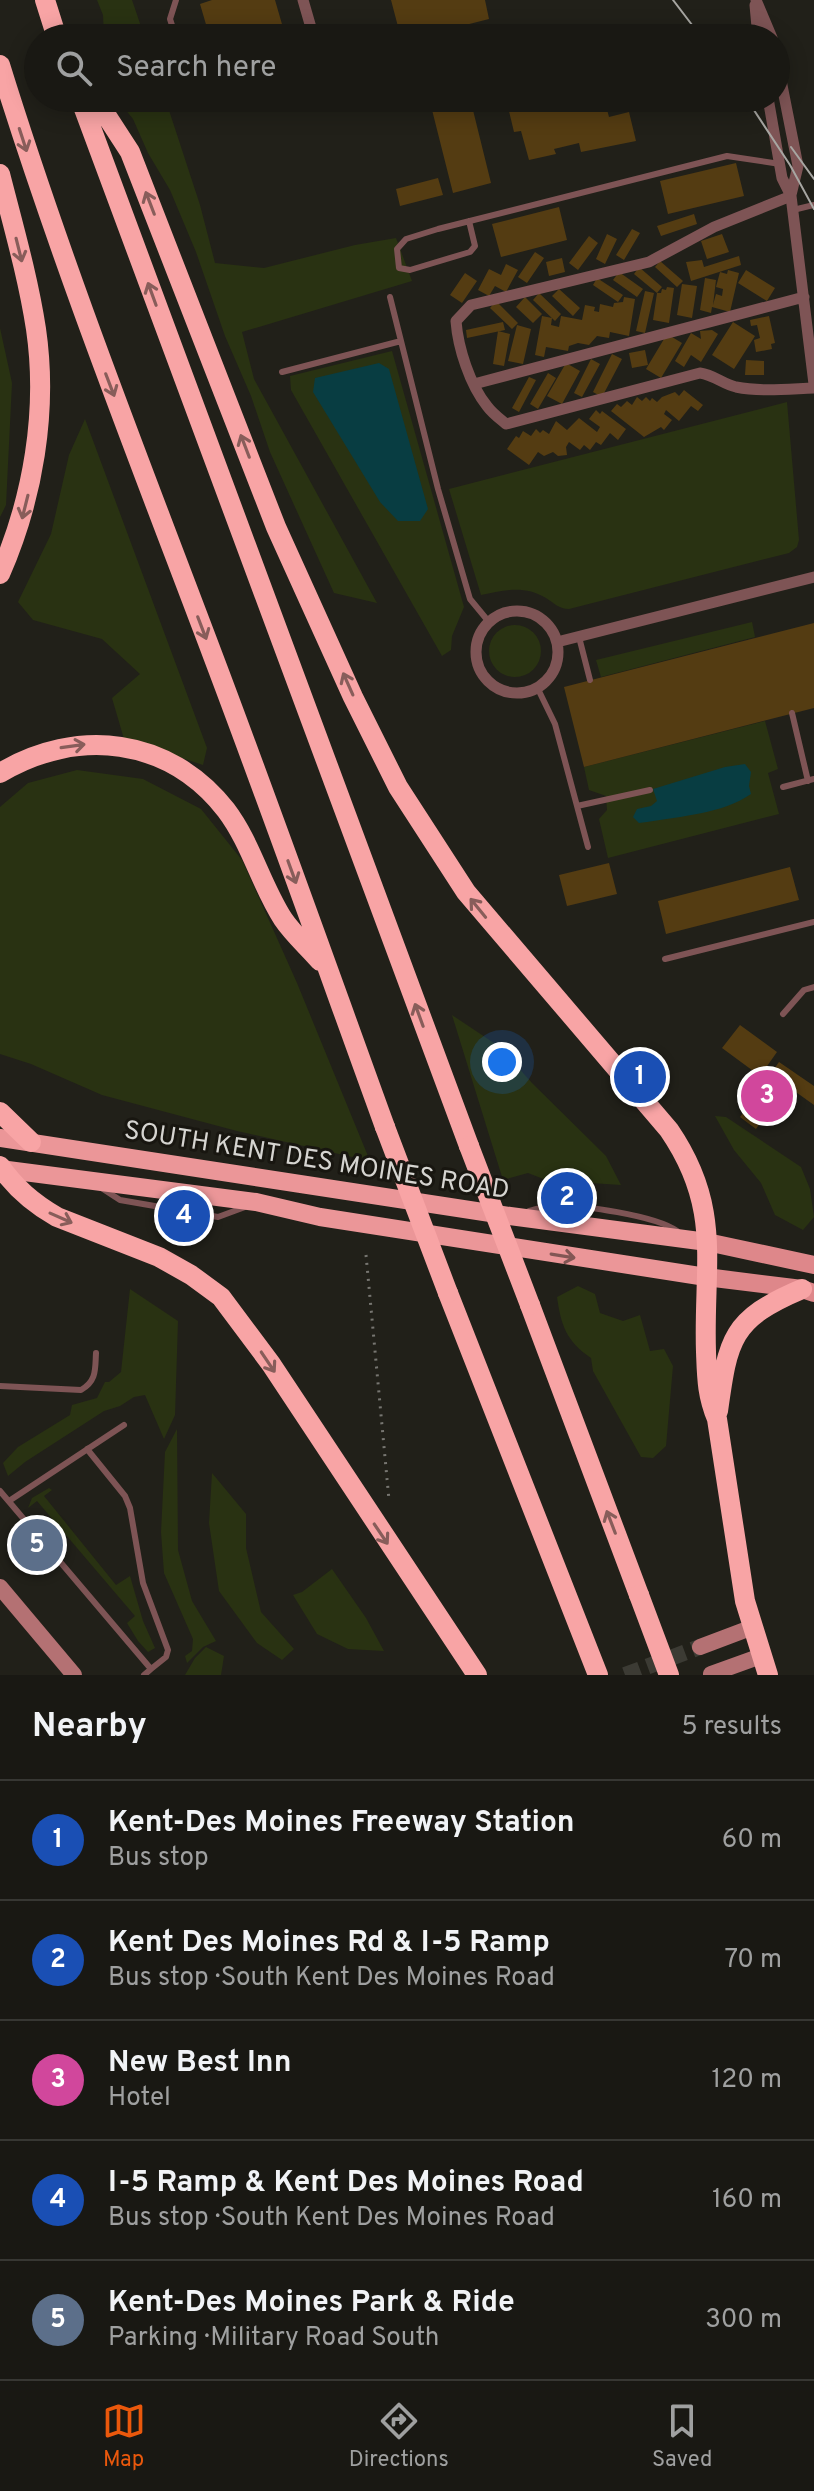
<!DOCTYPE html>
<html lang="en">
<head>
<meta charset="utf-8">
<style>
  :root { --surface:#191813; --page:#262521; --text:#f1f3f6; --muted:#9fa0a0; --line:#373733; --accent:#ea580c }
  body { margin:0; font-family:Overpass,sans-serif; background:var(--page); color:var(--text) }
  .you { position:absolute; left:502px; top:1062px; width:28px; height:28px; margin:-20px; border:6px solid #fff; border-radius:50%; background:#1a73e8; box-shadow:0 0 0 12px #1a73e833 }
  .badge { display:grid; place-items:center; width:52px; height:52px; border-radius:50%; background:var(--accent); color:#fff; font-size:26px; font-weight:700 }
  .pin { position:absolute; translate:-50% -50%; border:4px solid #fff; box-shadow:0 2px 8px #0006 }
  .list { margin:0; padding:0; list-style:none }
  h2 { display:flex; justify-content:space-between; align-items:center; height:104px; margin:0; padding:0 32px; font-size:34px }
  h2 small { font-size:26px; font-weight:400; color:var(--muted) }
  .list li { display:grid; grid-template-columns:52px 1fr auto; gap:24px; align-items:center; box-sizing:border-box; height:120px; padding:0 32px; border-top:2px solid var(--line) }
  .list b { display:block; font-size:30px; white-space:nowrap }
  .list p { margin:0; font-size:26px; white-space:nowrap; color:var(--muted) }
  .list em { font-size:26px; font-style:normal; color:var(--muted) }
  .icon { flex:none; width:44px; height:44px; fill:none; stroke:currentColor; stroke-width:2; stroke-linecap:round; stroke-linejoin:round }
  .map { position:relative; flex:none; width:814px; height:1675px; overflow:hidden }
  .search { position:absolute; background:var(--surface); box-shadow:0 4px 20px #0003; left:24px; right:24px; top:24px; height:88px; display:flex; align-items:center; gap:20px; box-sizing:border-box; padding:0 28px; border-radius:44px; color:var(--muted); font-size:30px }
  .sheet { height:704px; background:var(--surface) }
  nav { display:flex; justify-content:space-around; align-items:center; box-sizing:border-box; height:112px; border-top:2px solid var(--line); background:var(--surface); font-size:22px; color:var(--muted) }
  nav a { display:grid; justify-items:center; gap:4px }
  nav .on { color:var(--accent) }
  .map>svg:first-child { display:block }
</style>
</head>
<body>
<div class="map">
<svg width="814" height="1675" viewBox="0 0 814 1675">
  <rect width="100%" height="100%" fill="#212019"/>
  <!-- green -->
  <path fill="#293212" d="M97 0H132L145 38H104L103 15Z
    M116 98H165L200 205 215 263 264 268 355 245 396 238 412 281 242 332 254 379 377 603 334 593 270 452 251 396 225 336 196 252 170 190 148 153 133 119Z
    M0 328 12 383 6 505 0 517Z
    M392 351 464 607 452 636 451 650 442 656 291 390 290 376Z
    M787 402 799 540 797 547 789 553 569 609C559 609 554 603 546 598 525 585 504 590 481 595L449 489Z
    M85 419 207 748 203 765 124 739 112 698 140 674 102 639 33 620 18 602 51 534 69 455Z
    M752 622 755 637 601 677 596 660Z
    M489 651a26 26 0 1 1 52 0a26 26 0 1 1-52 0Z
    M765 721 778 769 768 773 779 814 608 858 599 819 607 810 606 796 589 790 584 767Z
    M77 770 143 779 201 809 242 860 297 983 370 1161 237 1131 102 1095 31 1064 0 1054V807L28 783Z
    M452 1015 500 1047 532 1083 606 1156 621 1185 546 1180 528 1173 503 1180Z
    M715 1116 726 1117 801 1167 810 1189 814 1217 803 1230 775 1215 761 1183 734 1150Z
    M578 1286 595 1294 600 1313 623 1321 640 1315 650 1351 664 1349 673 1366 666 1446 653 1458 641 1457 593 1371 591 1358C566 1341 561 1325 557 1297Z
    M130 1289 178 1321 175 1415 164 1439 145 1395 134 1397 120 1406 104 1411 25 1462 8 1476 3 1463 18 1447 70 1415 72 1405 97 1398 105 1382H109L121 1372Z
    M177 1429 178 1550 192 1601 216 1641 203 1647 187 1663 185 1656 192 1651 193 1639 164 1573 161 1532 165 1452Z
    M212 1473 246 1514V1548L261 1612 294 1649 282 1660 257 1643 219 1591 209 1523Z
    M49 1488 52 1490 44 1496 116 1585 130 1576 143 1621 155 1648 148 1652 138 1641 127 1623 135 1616 37 1501 28 1508 32 1498Z
    M332 1569 366 1618 384 1651 348 1649 317 1634 293 1595 302 1592Z
    M206 1647 224 1656 221 1675H185L195 1658Z"/>
  <!-- water -->
  <path fill="#083d42" d="M379 363 389 369 428 509 420 521H398L380 502 313 392 315 378Z
    M745 764 751 772 749 786 751 794C722 814 681 816 647 822L639 823 633 817 637 809 651 806 657 801 653 789 725 767Z"/>
  <!-- building -->
  <path fill="#543c12" d="M212 0H275L286 38H246L244 30 210 38 200 4Z
    M391 0H485L489 19 414 38H401Z
    M429 98H470L491 183 453 193Z
    M511 98H604L609 117 629 112 636 141 581 152 579 143 554 149 556 154 529 160 521 131 514 132 508 107 513 106Z
    M736 163 744 196 668 214 660 181Z
    M438 178 443 195 400 206 396 189Z
    M559 207 567 240 501 257 492 224Z
    M694 214 697 224 661 236 657 226Z
    M632 229 640 233 624 260 616 255Z
    M607 234 617 239 605 264 596 259Z
    M722 234 729 252 707 259 701 241Z
    M589 236 598 243 578 270 569 263Z
    M535 252 544 258 527 283 518 277Z
    M739 256 741 265 691 281 686 262 702 260 704 267Z
    M562 258 565 272 549 276 546 262Z
    M660 261 683 281 677 287 655 267Z
    M506 264 518 270 506 292 495 286 489 296 478 290 489 269 501 275Z
    M639 267 662 287 657 293 634 274Z
    M728 270 739 273 730 312 712 307 711 313 700 310 705 278 716 280 713 305 716 294 722 296 723 289 716 287 720 272 727 274Z
    M746 270 775 288 767 301 738 283Z
    M619 272 643 289 637 297 613 280Z
    M465 273 477 281 462 303 450 295Z
    M597 278 623 295 618 302 593 285Z
    M682 284 697 286 692 318 677 315Z
    M667 287 674 288 669 323 653 320 657 293H661L662 289 666 290Z
    M559 289 580 308 573 316 552 296Z
    M645 291 654 293 645 333 636 331Z
    M539 293 561 314 555 321 533 300Z
    M525 297 542 314 533 323 516 307Z
    M624 297 635 299 629 336 610 332 609 338 597 336 589 345 578 343 569 346 568 351 546 347 544 357 535 355 542 316 552 318 551 325 559 327 561 316 582 320 585 305 595 307 594 311 599 312 600 304 613 307 614 303 623 302Z
    M496 301 518 323 512 329 490 308Z
    M769 316 775 343 771 344 772 349 756 352 754 340 760 338 757 325 751 326 750 320Z
    M503 322 505 330 467 338 466 330Z
    M733 322 755 336 734 369 712 355Z
    M517 325 531 329 523 364 508 361Z
    M712 330 718 334 701 362 691 355 684 367 675 361 691 333 701 339 700 331Z
    M498 331 510 334 504 366 493 364Z
    M667 334 682 343 661 378 646 369Z
    M645 350 648 365 632 368 629 353Z
    M612 354 622 359 602 397 593 392Z
    M591 359 600 364 582 397 574 393Z
    M746 360 764 361V375H745Z
    M566 363 580 371 562 404 547 396Z
    M548 373 556 378 538 409 530 404Z
    M529 377 536 380 519 412 512 408Z
    M684 390 703 405 698 411 691 406 679 421 666 410 664 414 672 420 664 430 661 427 644 437 611 411 617 404 621 407 627 401 632 405 637 397 642 401 646 397 650 401 652 398 657 402 662 397 675 392 679 396Z
    M596 410 600 414 602 411 626 429 618 440 610 433 601 445 596 442 590 450 584 445 580 450 569 442 566 447 567 455 558 456 553 452 544 456 538 452 529 465 507 449 516 436 519 438 523 431 531 436 536 429 540 433 543 430 549 434 556 421 567 430 579 418 597 432 600 427 589 419Z
    M814 623V708L584 767 564 687Z
    M609 863 617 894 567 906 559 875Z
    M790 867 799 900 666 934 658 901Z
    M740 1025 777 1052 760 1076 722 1048Z
    M779 1062 814 1086V1105L786 1085 756 1129 740 1117Z"/>
  <g fill="none" stroke-linecap="round" stroke-linejoin="round">
    <!-- secondary-tunnel -->
    <path stroke="#3c3b34" stroke-width="16" stroke-dasharray="16 8" stroke-linecap="butt" d="M625 1675 700 1647"/>
    <!-- path -->
    <path stroke="#777671" stroke-width="3" stroke-dasharray="2 6" stroke-linecap="butt" d="M366 1255 389 1500"/>
    <!-- service -->
    <path stroke="#7e5455" stroke-width="6" d="M176 38 170 19 176 0
      M196 98 197 103 213 109 248 98
      M793 210 814 205
      M469 221 475 246 470 252 410 270 399 268 397 249 406 239 438 229 727 156 780 164
      M390 297 438 489 470 599 489 622
      M282 372 401 341
      M579 637 590 680
      M537 687 555 724 588 847
      M792 713 808 781
      M783 787 814 779
      M577 806 650 790
      M665 959 814 922
      M783 1014 804 990 814 987
      M100 1187 120 1200 218 1217 245 1207
      M529 1211C537 1209 545 1206 554 1206 579 1204 657 1216 677 1231
      M0 1386 81 1390C97 1381 95 1369 96 1353
      M87 1449 125 1496 130 1508 143 1583 168 1650 166 1657 151 1669
      M0 1491 151 1669 144 1675
      M9 1501 124 1425"/>
    <!-- minor -->
    <path stroke="#7e5455" stroke-width="11" d="M303 0 314 38
      M756 0 772 38
      M755 5 758 38
      M776 55 798 166 791 195
      M331 98 333 104
      M768 98 782 178 791 196 814 384
      M791 196 714 227 649 262 471 305 456 321C458 348 470 385 487 406 492 413 500 419 506 424L700 373C714 375 723 384 736 387 761 392 788 389 814 388
      M474 384 804 297
      M476 652a41 41 0 1 1 82 0a41 41 0 1 1-82 0Z
      M557 642 814 577"/>
    <!-- secondary -->
    <path stroke="#b47173" stroke-width="16" d="M0 1587 74 1675
      M700 1647 753 1627
      M711 1674 761 1656"/>
    <!-- primary -->
    <path stroke="#de878a" stroke-width="18" d="M707 1242 814 1265
      M706 1277 802 1289 814 1293"/>
    <!-- trunk -->
    <path stroke="#eb9698" stroke-width="18" d="M0 1138 510 1216 707 1242
      M0 1169 256 1202 320 1217 706 1277"/>
    <!-- motorway -->
    <path stroke="#f8a4a5" stroke-width="20" d="M45 0 57 38
      M0 65C62 265 139 460 213 656 272 812 328 970 385 1127
      M80 98 469 1146
      M95 98 130 152 276 527 353 697 398 787 466 892 669 1130C723 1209 703 1264 706 1352 707 1378 707 1395 717 1419L745 1601 768 1675
      M0 174C13 225 28 277 36 329 48 411 33 499 0 574
      M0 773C77 727 169 737 226 810 251 843 261 885 283 919 293 934 308 947 320 961
      M0 1112 31 1142
      M0 1166C15 1188 34 1204 57 1217L159 1257 191 1275 221 1297 271 1364 477 1675
      M448 1293 598 1675
      M530 1305 639 1595
      M718 1411C728 1339 731 1319 802 1289"/>
    <!-- tram -->
    <path stroke="#a7a6a2" stroke-width="2" d="M673 0 702 38
      M746 98 790 165 814 209
      M791 147 814 179"/>
    <!-- motorway-bridge -->
    <path stroke="#f8a4a5" stroke-width="20" d="M385 1127 448 1293
      M469 1146 530 1305
      M639 1595 669 1675"/>
  </g>
  <!-- one-way arrows -->
  <defs><path id="oneway-shaft" d="M-6 0H5M1.5-3L5.5 0L1.5 3" fill="none" stroke-width="1.6" stroke-linecap="round" stroke-linejoin="round" transform="scale(2)"/></defs>
  <g stroke="#885d5a">
    <use href="#oneway-shaft" transform="translate(23 140) rotate(72)"/>
    <use href="#oneway-shaft" transform="translate(150 203) rotate(-111)"/>
    <use href="#oneway-shaft" transform="translate(19 250) rotate(76)"/>
    <use href="#oneway-shaft" transform="translate(152 294) rotate(-110)"/>
    <use href="#oneway-shaft" transform="translate(110 385) rotate(69)"/>
    <use href="#oneway-shaft" transform="translate(245 446) rotate(-111)"/>
    <use href="#oneway-shaft" transform="translate(25 507) rotate(104)"/>
    <use href="#oneway-shaft" transform="translate(202 628) rotate(69)"/>
    <use href="#oneway-shaft" transform="translate(348 684) rotate(-114)"/>
    <use href="#oneway-shaft" transform="translate(73 746) rotate(-8)"/>
    <use href="#oneway-shaft" transform="translate(292 872) rotate(70)"/>
    <use href="#oneway-shaft" transform="translate(478 908) rotate(-129)"/>
    <use href="#oneway-shaft" transform="translate(419 1015) rotate(-110)"/>
    <use href="#oneway-shaft" transform="translate(61 1218) rotate(24)"/>
    <use href="#oneway-shaft" transform="translate(268 1362) rotate(56)"/>
    <use href="#oneway-shaft" transform="translate(611 1522) rotate(-111)"/>
    <use href="#oneway-shaft" transform="translate(381 1534) rotate(56)"/>
  </g>
  <use stroke="#825654" href="#oneway-shaft" transform="translate(563 1256) rotate(9)"/>
  <g text-anchor="middle" stroke-width="6" stroke-linejoin="round" paint-order="stroke">
    <!-- street labels -->
    <g font-size="26" fill="#d5d4d0" stroke="#181610">
      <text transform="translate(317 1159) rotate(9)" y="9">SOUTH KENT DES MOINES ROAD</text>
    </g>
  </g>
</svg>
<div class="you"></div>
<div class="pin badge" style="left:640px;top:1077px;background:#1a4fb4">1</div>
<div class="pin badge" style="left:567px;top:1198px;background:#1a4fb4">2</div>
<div class="pin badge" style="left:767px;top:1096px;background:#d1479c">3</div>
<div class="pin badge" style="left:184px;top:1216px;background:#1a4fb4">4</div>
<div class="pin badge" style="left:37px;top:1545px;background:#5c6f8a">5</div>
<div class="search"><svg class="icon" aria-label="search" viewBox="0 0 24 24"><circle cx="10" cy="10" r="6"/><path d="M15 15l6 6"/></svg>Search here</div>
</div>
<section class="sheet">
<h2>Nearby<small>5 results</small></h2>
<ul class="list">
<li><span class="badge" style="background:#1a4fb4">1</span><div><b>Kent-Des Moines Freeway Station</b><p>Bus stop</p></div><em>60 m</em></li>
<li><span class="badge" style="background:#1a4fb4">2</span><div><b>Kent Des Moines Rd &amp; I-5 Ramp</b><p>Bus stop · South Kent Des Moines Road</p></div><em>70 m</em></li>
<li><span class="badge" style="background:#d1479c">3</span><div><b>New Best Inn</b><p>Hotel</p></div><em>120 m</em></li>
<li><span class="badge" style="background:#1a4fb4">4</span><div><b>I-5 Ramp &amp; Kent Des Moines Road</b><p>Bus stop · South Kent Des Moines Road</p></div><em>160 m</em></li>
<li><span class="badge" style="background:#5c6f8a">5</span><div><b>Kent-Des Moines Park &amp; Ride</b><p>Parking · Military Road South</p></div><em>300 m</em></li>
</ul>
</section>
<nav>
<a class="on"><svg class="icon" aria-label="map" viewBox="0 0 24 24"><path d="M3 6l6-2 6 2 6-2v14l-6 2-6-2-6 2zM9 4v14M15 6v14"/></svg>Map</a>
<a><svg class="icon" aria-label="directions" viewBox="0 0 24 24"><path d="M12 3l9 9-9 9-9-9zM9 14v-3h6M13 9l2 2-2 2"/></svg>Directions</a>
<a><svg class="icon" aria-label="saved" viewBox="0 0 24 24"><path d="M7 4h10v16l-5-4-5 4z"/></svg>Saved</a>
</nav>
</body>
</html>
